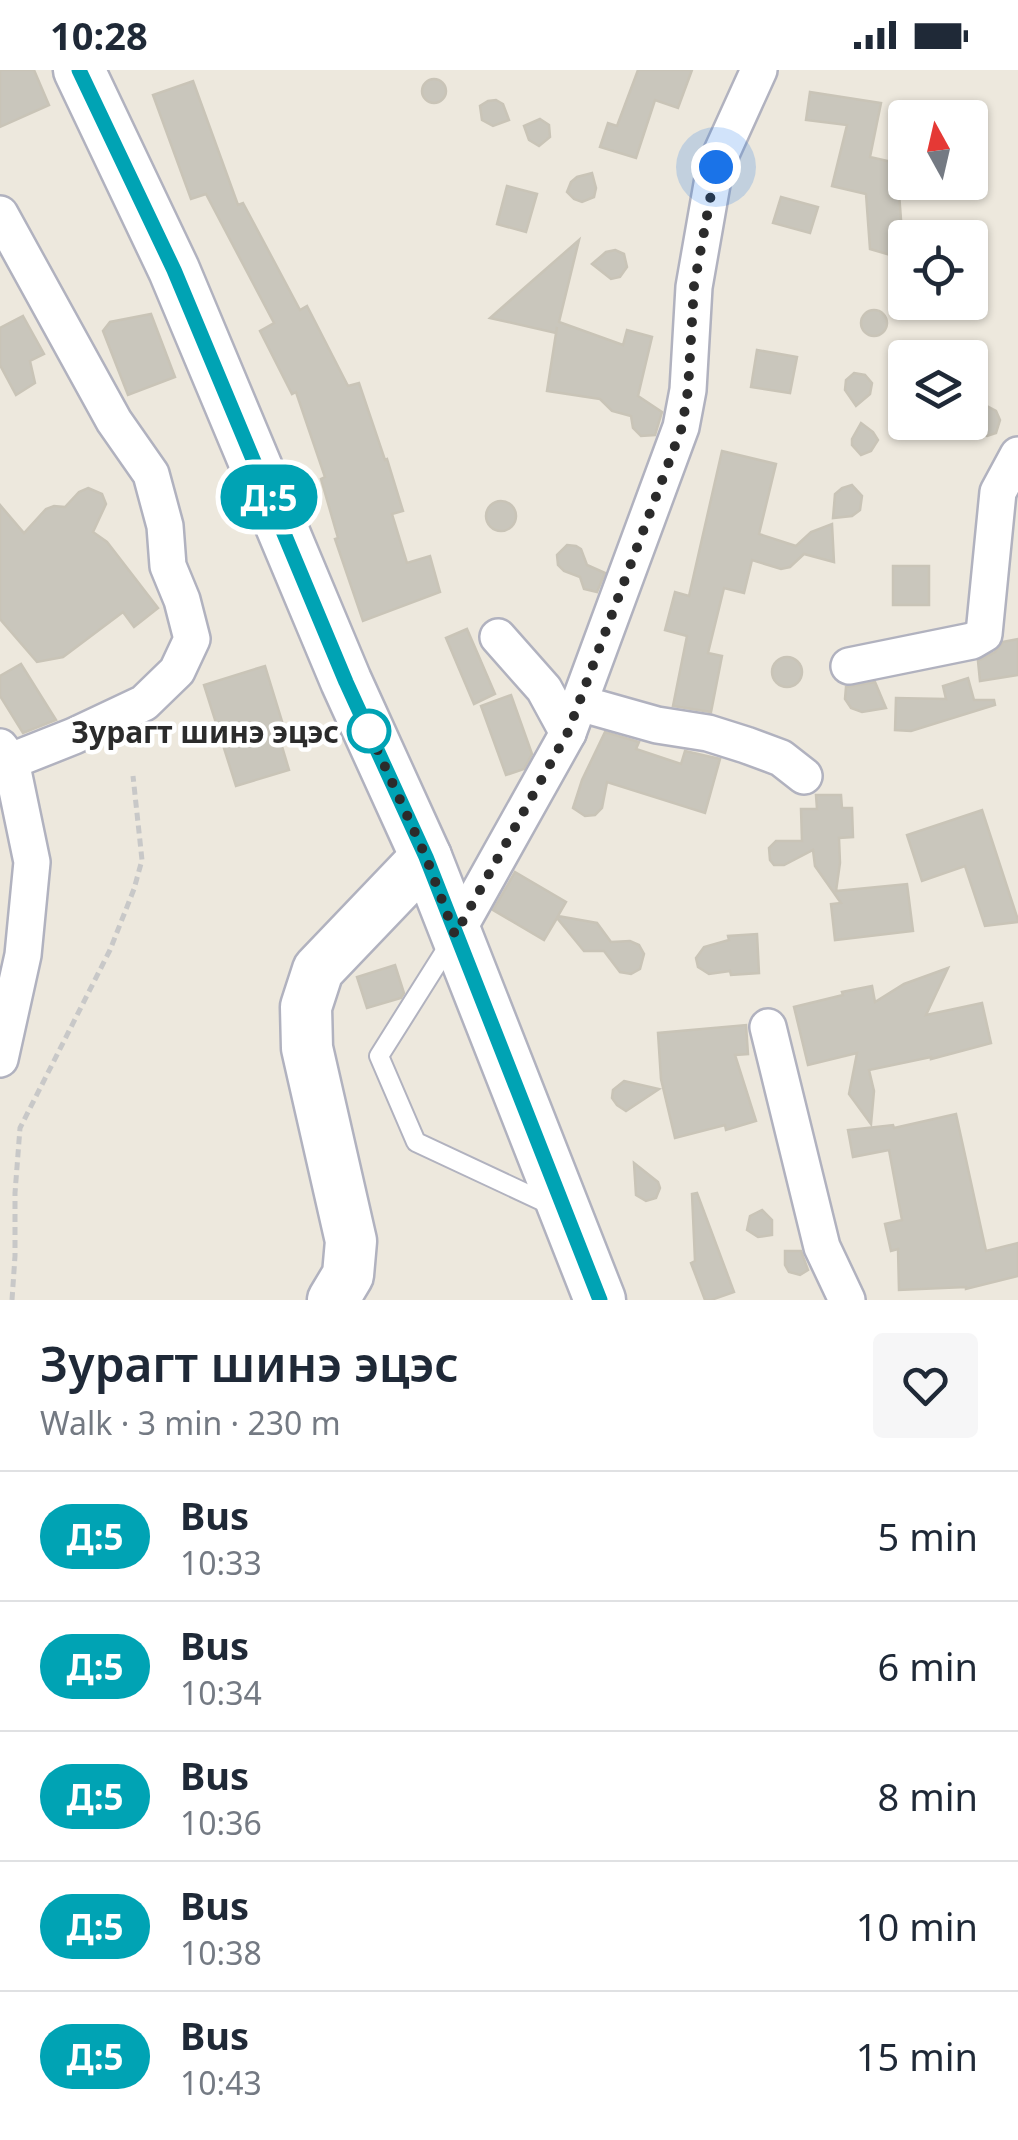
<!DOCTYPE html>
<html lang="en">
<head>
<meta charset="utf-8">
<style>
  body { margin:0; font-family:"Noto Sans",sans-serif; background:#f6f6f7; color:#1f2937; height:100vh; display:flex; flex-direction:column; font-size:38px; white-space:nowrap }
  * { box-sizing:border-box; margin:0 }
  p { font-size:32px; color:#747a83 }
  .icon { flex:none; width:55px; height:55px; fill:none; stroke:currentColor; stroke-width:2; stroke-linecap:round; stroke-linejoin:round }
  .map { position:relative; height:1230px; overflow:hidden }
  .side { display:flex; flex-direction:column; background:#fff; flex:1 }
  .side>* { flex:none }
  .badge { padding:0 20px; border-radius:32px; font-size:35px; line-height:65px }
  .needle { width:65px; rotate:352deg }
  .tools { position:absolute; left:888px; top:30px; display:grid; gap:20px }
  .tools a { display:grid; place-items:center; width:100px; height:100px; border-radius:10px; background:#fff; box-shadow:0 2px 8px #0004; font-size:50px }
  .you { position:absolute; width:50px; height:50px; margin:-25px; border:8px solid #fff; border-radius:50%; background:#1a73e8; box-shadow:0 0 0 15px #1a73e833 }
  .map>.badge { position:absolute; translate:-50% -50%; box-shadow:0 0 0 5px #fff }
  .round { display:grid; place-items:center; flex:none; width:105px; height:105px; border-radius:10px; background:#f6f6f7 }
  .overview { display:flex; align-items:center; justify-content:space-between; height:170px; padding:0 40px }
  h1 { font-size:48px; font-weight:600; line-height:75px }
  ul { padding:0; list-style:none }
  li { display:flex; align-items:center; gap:30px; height:130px; padding:0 40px; border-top:2px solid #e0e1e3 }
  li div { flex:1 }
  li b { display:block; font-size:38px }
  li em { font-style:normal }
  li .badge { min-width:110px; font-weight:700; text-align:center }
  .status { display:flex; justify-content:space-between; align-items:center; height:70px; padding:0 50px; background:#fff; direction:ltr }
  .status svg { height:28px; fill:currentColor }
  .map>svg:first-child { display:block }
  .building { fill:#c9c6bc; stroke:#c9c4b7; stroke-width:2.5 }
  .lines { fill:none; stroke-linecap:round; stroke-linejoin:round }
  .lane-casing { stroke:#b1b2bf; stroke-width:22 }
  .street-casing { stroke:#b1b2bf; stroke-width:40 }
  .secondary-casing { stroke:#b1b2bf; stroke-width:55 }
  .path { stroke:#c8c8c8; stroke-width:5; stroke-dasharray:8 5; stroke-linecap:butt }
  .lane { stroke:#fff; stroke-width:18 }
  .street { stroke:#fff; stroke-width:35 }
  .secondary { stroke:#fff; stroke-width:50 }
  .line-casing { stroke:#fff; stroke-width:22 }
  .line { stroke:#00a3b4; stroke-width:15 }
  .walk { stroke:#2b2b2b; stroke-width:10; stroke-dasharray:0 18 }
  .stop-dot { fill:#fff; stroke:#00a3b4; stroke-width:5 }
  .labels { text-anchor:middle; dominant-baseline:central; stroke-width:9; stroke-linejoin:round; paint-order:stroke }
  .stop-label { font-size:30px; font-weight:bold; fill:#2b2b2b; stroke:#fff; text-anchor:end }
</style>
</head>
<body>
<div class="status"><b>10:28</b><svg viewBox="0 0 49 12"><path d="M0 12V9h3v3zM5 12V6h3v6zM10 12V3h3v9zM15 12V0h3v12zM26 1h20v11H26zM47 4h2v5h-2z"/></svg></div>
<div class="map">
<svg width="1018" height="1230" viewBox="0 0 1018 1230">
  <rect width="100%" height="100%" fill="#ede8dd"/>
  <!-- building -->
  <g class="building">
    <path d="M0,0H34L49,35L0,57Z"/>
    <path d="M638,0H692L678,38L655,30L636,88L600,77L608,53L617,56Z"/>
    <circle cx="434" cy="21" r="12"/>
    <path d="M193,11L238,135L243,133L300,240L307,236L348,316L359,313L385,390L387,389L403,441L392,444L407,493L430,486L440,522L363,551L335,469L338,468L321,409L325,407L296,322L292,324L260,261L274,253L206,124L191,129L153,25Z"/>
    <path d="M810,22L881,33L870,87L905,95V122L899,123L904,189L870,179L866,124L832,116L847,55L806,50Z"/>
    <path d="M496,30L503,34L509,50L493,56L482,50L480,36L488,31Z"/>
    <path d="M540,49L549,55L550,67L539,76L529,70L524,56Z"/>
    <path d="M592,103L596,118L594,127L582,132L574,129L567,122L571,112L577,107Z"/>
    <path d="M507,116L537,124L526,162L497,154Z"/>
    <path d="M781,127L818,137L810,163L773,153Z"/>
    <path d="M579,170L559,252L623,275L627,260L652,267L638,326L662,342L655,365L641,366L633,358L631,346L612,341L600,329L547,321L557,257L556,263L490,248Z"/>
    <path d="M615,180L624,184L627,197L620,207L611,209L592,194L606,182Z"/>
    <circle cx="874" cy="253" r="13"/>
    <path d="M151,244L175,307L128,325L103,261L110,252Z"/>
    <path d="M23,246L44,284L30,291L35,313L16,325L0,295V258Z"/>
    <path d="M757,280L797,287L790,323L751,317Z"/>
    <path d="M854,303L865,305L872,313L870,324L856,336L845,320L846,310Z"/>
    <path d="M985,335L996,341L1000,350L996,363L987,366L979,364L973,352L975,344Z"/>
    <path d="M861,353L873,362L878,370L871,381L861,385L852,375V369Z"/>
    <path d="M722,381L776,394L759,464L796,476L811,462L832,454L834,492L804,484L790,497L781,499L752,490L744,523L724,518L708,583L722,586L711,642L673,636L687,566L665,560L675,522L689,526Z"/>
    <path d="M852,415L862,426L860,440L852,446L833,448L835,424L842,418Z"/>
    <path d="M88,418L102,424L106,434L93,462L107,472L158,538L134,557L123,542L63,587L37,592L0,549V435L24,463L46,439L54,436L65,437L79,422Z"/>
    <circle cx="501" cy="446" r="15"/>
    <path d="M567,475L576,476L581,479L587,495L605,503L597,522L584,519L580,507L564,501L558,495L557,485Z"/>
    <rect x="893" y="496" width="36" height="39"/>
    <path d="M467,559L495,624L474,634L446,568Z"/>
    <path d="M1018,569V605L980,611L978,591L995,582L1003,572Z"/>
    <circle cx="787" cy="602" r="15"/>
    <path d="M21,594L56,650L23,663L0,626V606Z"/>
    <path d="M265,596L288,671L281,673L289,700L236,716L204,615Z"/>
    <path d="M968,608L974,630H994L995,635L911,661L895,660L896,628L946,629L943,616Z"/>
    <path d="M875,612L886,638L862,642L851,638L845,629L846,617Z"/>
    <path d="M511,625L532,684L524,699L506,705L481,636Z"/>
    <path d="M605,662L639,672L636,679L681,694L685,681L720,689L705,743L607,712L602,738L595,745L585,746L573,738L582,710Z"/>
    <path d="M816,725H841L842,738H852L853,767L839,768L840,793L836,821L907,814L913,861L835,870L831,834L841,833L815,796L813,780L784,795H774L770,790L769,778L776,771H802L801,739H817Z"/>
    <path d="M982,740L1018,850V852L985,856L965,796L922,811L907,765Z"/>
    <path d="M515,802L566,832L558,846L597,853L611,872L630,871L639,875L644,884L640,899L631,904L620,902L604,881H584L557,848L544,870L493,840Z"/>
    <path d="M757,864L759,903L731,905L730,901L709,904L698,897L696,888L704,877L729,870L728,866Z"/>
    <path d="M395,895L404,923L401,928L367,938L357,907Z"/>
    <path d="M948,898L926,945L982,933L991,973L931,989V987L869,1000L874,1021L871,1054L849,1024L857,983L808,995L794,937L843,925L842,922L872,916L875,932L904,914Z"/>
    <path d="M746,955L748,984L735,985L756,1051L726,1060L725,1055L675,1068L661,1009L658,963Z"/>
    <path d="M624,1011L659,1019L626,1041L617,1035L612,1028L613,1020Z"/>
    <path d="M956,1044L986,1181L1018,1173V1206L966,1219V1217L899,1220L898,1179L891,1181L885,1154L902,1150L889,1080L853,1087L848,1060L893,1055L894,1058Z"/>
    <path d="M634,1093L658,1112L660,1118L656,1128L646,1131L636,1125Z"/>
    <path d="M697,1123L734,1222L711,1230H705L691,1193L695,1191L692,1124Z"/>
    <path d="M762,1140L772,1150V1165L758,1167L747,1160L750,1146Z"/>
    <path d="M785,1181H801L808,1200L800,1205L789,1202L785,1195Z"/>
  </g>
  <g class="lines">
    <!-- lane casing -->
    <g class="lane-casing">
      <path id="lane" d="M452,870L379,986L416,1072L555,1137"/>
    </g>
    <!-- street casing -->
    <g class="street-casing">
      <g id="street">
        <path d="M0,144L114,351L151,404L165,456L168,496L182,530L192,569L177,601L144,633L74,666L11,691"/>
        <path d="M498,567L544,619L568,663"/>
        <path d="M849,596L972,571L984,564L998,422L1018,385"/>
        <path d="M579,633L657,655L708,663L746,675L781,688L804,706"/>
        <path d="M0,677L11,691L32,792L23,885L0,989"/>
        <path d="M455,865L568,663L681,357L688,320L694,217L715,97L759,0"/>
        <path d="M768,957L822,1177L847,1230"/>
      </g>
    </g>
    <!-- secondary casing -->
    <g class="secondary-casing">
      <g id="secondary">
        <path d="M79,0L174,200L346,611L426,787L600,1230"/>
        <path d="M333,1230L348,1205L351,1171L307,978L306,937L318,900L426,787"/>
      </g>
    </g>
    <!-- path -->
    <path class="path" d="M12,1230L15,1186V1123L20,1058L110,880L134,819L142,790L133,706"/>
    <!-- lane -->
    <use href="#lane" class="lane"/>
    <!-- street -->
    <use href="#street" class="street"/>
    <!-- secondary -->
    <use href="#secondary" class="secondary"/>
  </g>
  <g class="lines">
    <!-- line casing -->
    <g class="line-casing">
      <path id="line" d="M79,0L174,200L346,612L426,787L600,1230"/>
    </g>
    <!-- line -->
    <use href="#line" class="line"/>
    <!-- walk -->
    <path class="walk" d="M369,661L362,646L426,787L455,865L568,662L682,357L688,320L694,216L716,97"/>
  </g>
  <!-- markers -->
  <circle class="stop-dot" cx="369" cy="661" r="20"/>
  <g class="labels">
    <!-- stop labels -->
    <g class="stop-label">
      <text x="339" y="661">Зурагт шинэ эцэс</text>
    </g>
  </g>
</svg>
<div class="tools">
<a><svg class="needle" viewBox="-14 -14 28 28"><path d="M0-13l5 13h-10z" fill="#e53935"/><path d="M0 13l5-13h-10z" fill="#747a83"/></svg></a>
<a><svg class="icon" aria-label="locate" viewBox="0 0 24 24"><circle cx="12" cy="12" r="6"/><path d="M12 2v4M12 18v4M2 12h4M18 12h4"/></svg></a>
<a><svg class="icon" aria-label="layers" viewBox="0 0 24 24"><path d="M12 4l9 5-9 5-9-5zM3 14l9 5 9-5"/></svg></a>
</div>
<div class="you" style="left:716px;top:97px"></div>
<b class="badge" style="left:269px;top:427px;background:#00a3b4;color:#fff">Д:5</b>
</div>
<section class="side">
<div class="overview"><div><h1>Зурагт шинэ эцэс</h1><p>Walk · 3 min · 230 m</p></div><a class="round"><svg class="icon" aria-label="heart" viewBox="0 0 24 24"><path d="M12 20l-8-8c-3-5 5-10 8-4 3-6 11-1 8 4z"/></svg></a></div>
<ul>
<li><span class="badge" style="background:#00a3b4;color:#fff">Д:5</span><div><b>Bus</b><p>10:33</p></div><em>5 min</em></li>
<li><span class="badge" style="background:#00a3b4;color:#fff">Д:5</span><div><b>Bus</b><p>10:34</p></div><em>6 min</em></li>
<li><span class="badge" style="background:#00a3b4;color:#fff">Д:5</span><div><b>Bus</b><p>10:36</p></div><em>8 min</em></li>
<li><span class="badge" style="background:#00a3b4;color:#fff">Д:5</span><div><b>Bus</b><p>10:38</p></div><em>10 min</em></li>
<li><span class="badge" style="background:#00a3b4;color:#fff">Д:5</span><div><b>Bus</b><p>10:43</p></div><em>15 min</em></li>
</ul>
</section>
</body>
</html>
